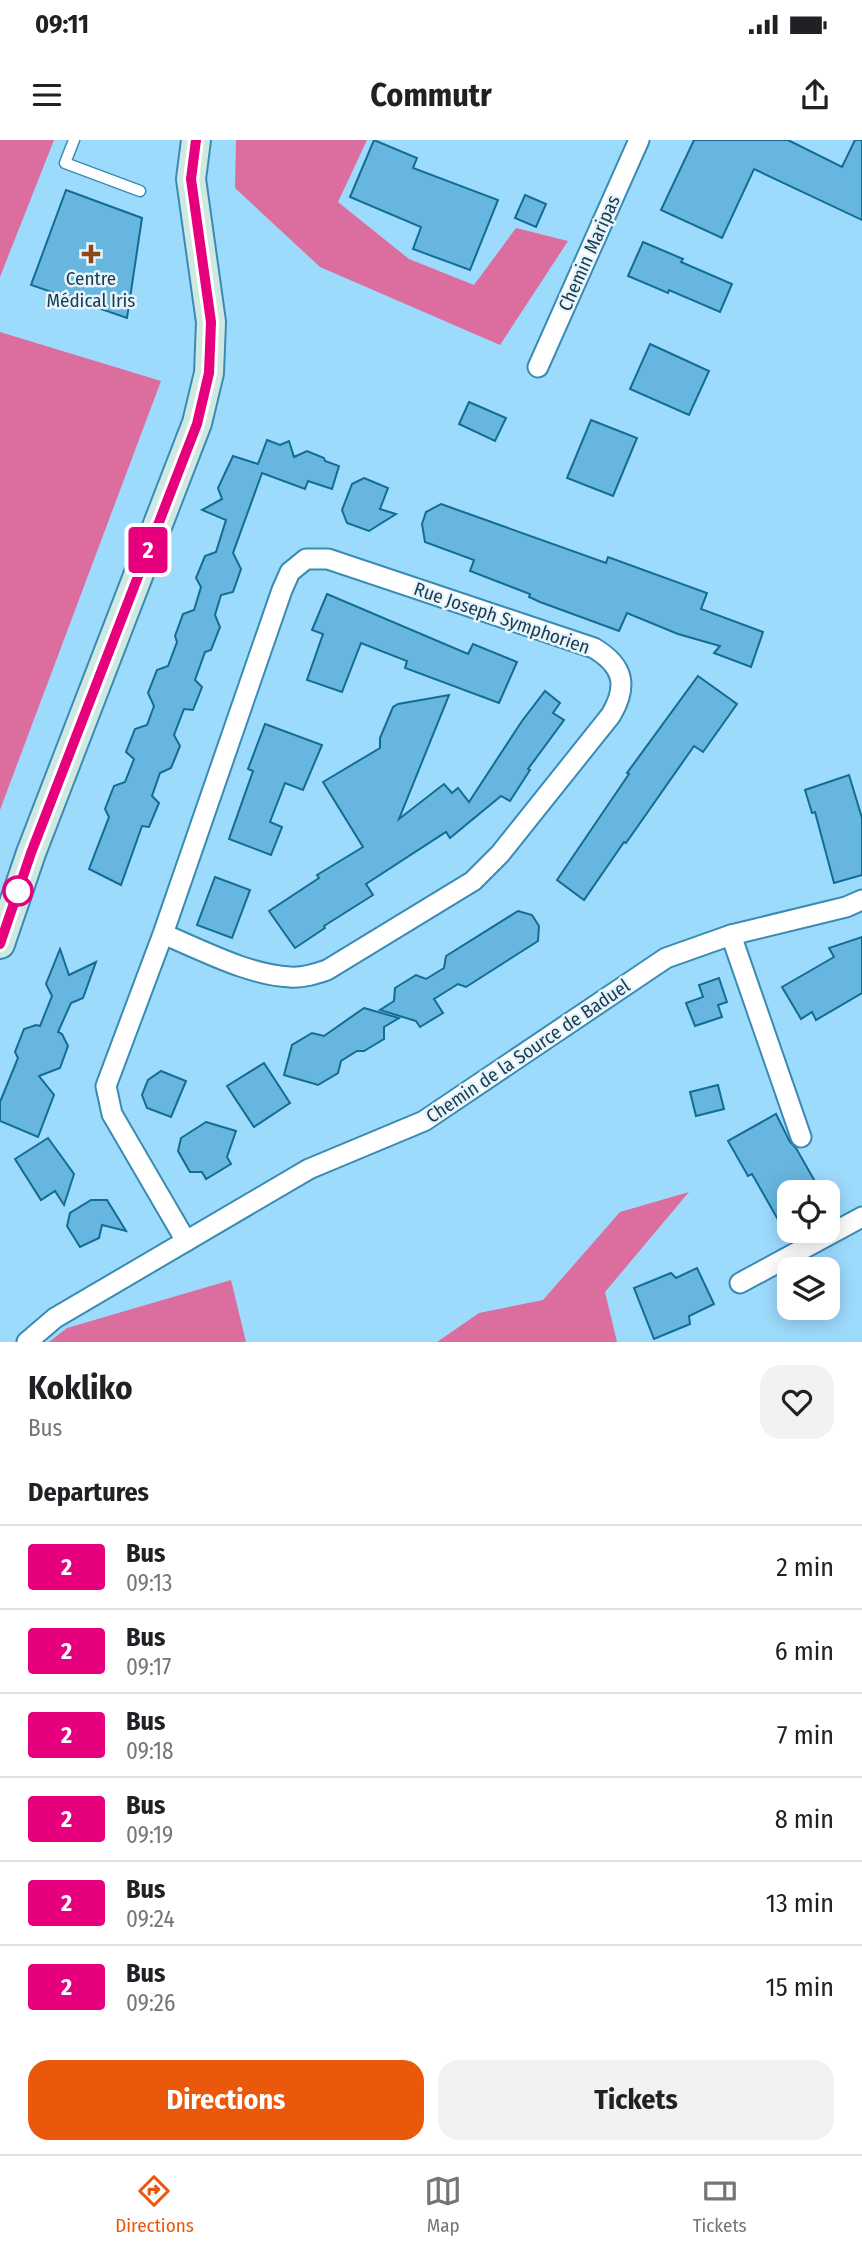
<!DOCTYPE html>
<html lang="en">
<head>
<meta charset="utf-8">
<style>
  body { margin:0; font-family:"Fira Sans Condensed",sans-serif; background:#f2f2f2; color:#202124; height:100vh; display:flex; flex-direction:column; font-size:26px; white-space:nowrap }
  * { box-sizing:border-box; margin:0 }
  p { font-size:23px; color:#757577 }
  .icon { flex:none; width:38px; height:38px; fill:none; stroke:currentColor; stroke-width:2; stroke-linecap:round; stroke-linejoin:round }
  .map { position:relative; height:1202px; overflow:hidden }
  .details { display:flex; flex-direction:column; background:#fff; flex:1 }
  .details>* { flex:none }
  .badge { padding:0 14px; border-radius:5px; font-size:24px; line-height:46px }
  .tools { position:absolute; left:777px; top:1040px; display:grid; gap:14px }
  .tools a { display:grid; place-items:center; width:63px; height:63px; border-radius:14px; background:#fff; box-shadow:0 4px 18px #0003; font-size:35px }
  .map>.badge { position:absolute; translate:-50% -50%; box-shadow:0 0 0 4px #fff }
  h2 { padding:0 28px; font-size:26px; line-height:63px }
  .round { display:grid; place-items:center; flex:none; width:74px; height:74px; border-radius:21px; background:#f2f2f2 }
  .headline { display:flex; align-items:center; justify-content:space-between; height:119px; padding:0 28px }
  h1 { font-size:33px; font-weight:700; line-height:52px }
  .primary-button { display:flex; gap:14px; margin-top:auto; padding:14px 28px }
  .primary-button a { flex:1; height:80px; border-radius:21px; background:#ea580c; color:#fff; font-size:28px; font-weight:700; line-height:80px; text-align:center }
  .primary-button a+a { background:#f2f2f2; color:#202124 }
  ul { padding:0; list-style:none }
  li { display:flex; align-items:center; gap:21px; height:84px; padding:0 28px; border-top:2px solid #e0e0e0 }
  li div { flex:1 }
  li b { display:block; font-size:26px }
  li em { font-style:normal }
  li .badge { min-width:77px; font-weight:700; text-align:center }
  .status { display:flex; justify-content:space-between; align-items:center; height:49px; padding:0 35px; background:#fff; direction:ltr }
  .status svg { height:19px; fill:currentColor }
  header { display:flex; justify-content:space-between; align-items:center; height:91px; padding:0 28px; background:#fff; font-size:32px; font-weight:700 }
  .dock { display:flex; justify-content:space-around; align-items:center; height:98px; border-top:2px solid #e0e0e0; background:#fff; font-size:19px; color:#757577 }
  .dock a { display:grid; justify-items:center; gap:4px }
  .dock .on { color:#ea580c }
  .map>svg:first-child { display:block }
  .forest { fill:#dc6e9f }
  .building { fill:#67b6e0; stroke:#126c94; stroke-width:2 }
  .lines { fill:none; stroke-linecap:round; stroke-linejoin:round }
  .lane-casing { stroke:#3a8bb3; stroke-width:13 }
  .street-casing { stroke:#3a8bb3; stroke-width:23 }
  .secondary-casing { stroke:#3a8bb3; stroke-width:32 }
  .lane { stroke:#fff; stroke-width:10 }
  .street { stroke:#fff; stroke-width:19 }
  .secondary { stroke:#cfe9e2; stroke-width:28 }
  .line-casing { stroke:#fff; stroke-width:16 }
  .line { stroke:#e6007e; stroke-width:10 }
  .poi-dot { fill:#894814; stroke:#e6f5fd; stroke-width:2.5 }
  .stop-dot { fill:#fff; stroke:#e6007e; stroke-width:3.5 }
  .labels { text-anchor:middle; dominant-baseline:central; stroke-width:5; stroke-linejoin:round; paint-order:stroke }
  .street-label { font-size:19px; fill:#1b3c4e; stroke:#e6f5fd }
  .poi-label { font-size:19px; fill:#1b3c4e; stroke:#e6f5fd }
</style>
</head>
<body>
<div class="status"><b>09:11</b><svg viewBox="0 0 49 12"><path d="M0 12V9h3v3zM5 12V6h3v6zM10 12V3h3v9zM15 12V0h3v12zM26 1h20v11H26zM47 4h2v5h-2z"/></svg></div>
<header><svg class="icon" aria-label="menu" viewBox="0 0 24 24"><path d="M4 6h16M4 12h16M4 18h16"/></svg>Commutr<svg class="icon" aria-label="share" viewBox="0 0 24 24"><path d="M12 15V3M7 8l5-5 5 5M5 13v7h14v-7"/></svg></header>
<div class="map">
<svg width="862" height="1202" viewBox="0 0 862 1202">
  <rect width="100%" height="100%" fill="#9ddbfd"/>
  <!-- forest -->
  <g class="forest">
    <path d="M0,0H54L0,137Z"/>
    <path d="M236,0H367L338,62L409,119L474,145L516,88L568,101L500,205L320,127L235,48Z"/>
    <path d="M0,192L161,241L0,670Z"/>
    <path d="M689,1052L605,1152L617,1202H437L479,1173L543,1160L620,1072Z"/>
    <path d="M231,1140L246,1202H49L67,1188Z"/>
  </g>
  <!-- building -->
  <g class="building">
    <path d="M374,0L417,18L413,28L498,60L470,130L413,109L421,87L350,57Z"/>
    <path d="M694,0H788L842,27L855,0H862V80L754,29L722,98L661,70Z"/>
    <path d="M66,50L142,78L127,178L31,145Z"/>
    <path d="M525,55L546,64L536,87L515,78Z"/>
    <path d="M643,102L683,119L681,122L732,144L720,172L669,150L668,153L628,136Z"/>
    <path d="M650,204L709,231L689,275L630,249Z"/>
    <path d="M469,262L506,278L495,301L459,284Z"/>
    <path d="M591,280L637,298L613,356L567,338Z"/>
    <path d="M267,300L280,305L289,301L294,317L307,311L324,318L325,321L339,326L332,349L308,341L305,349L262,333L233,413L241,429L233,452L221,455L215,475L220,487L211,510L205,512L195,540L202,547L193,570L184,569L174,595L180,606L171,628L160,633L152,656L159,663L149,687L142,686L121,745L89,729L109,677L105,669L114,646L125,642L134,619L126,612L135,589L147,585L154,566L148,553L157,530L168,526L177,502L175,496L183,474L194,470L201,447L196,438L205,416L216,412L226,380L202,370L222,359L218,348L233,316L258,324Z"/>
    <path d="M364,338L388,348L380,369L396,374L369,391L347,383L342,370L352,344Z"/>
    <path d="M441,364L606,423L608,417L707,453L701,469L763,492L751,527L714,513L720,506L678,494L627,473L619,491L540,462L529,457L530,454L470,431L474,420L425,402L422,384L426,372Z"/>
    <path d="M327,454L468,514L473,504L517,522L499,563L405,528L407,521L361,503L342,552L307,540L323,494L312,490Z"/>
    <path d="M698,536L737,564L703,612L694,606L626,703L624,702L584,760L557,740L629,634L627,633Z"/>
    <path d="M545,551L560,563L553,573L564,580L528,629L530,630L510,661L501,656L450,698L446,692L366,744L373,755L324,786L325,788L295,808L269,771L319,738L317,735L363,707L323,642L380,608V598L393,567L398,564L449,555L399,679L444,644L452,653L458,648L469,662L522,581Z"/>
    <path d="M265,584L322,605L303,650L285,643L270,682L282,687L271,715L229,699L253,631L248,629Z"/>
    <path d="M849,635L862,678V735L834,743L815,672L812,673L805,650Z"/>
    <path d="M215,737L250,750L232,798L197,785Z"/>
    <path d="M518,771L532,775L539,786L538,801L466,847L458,844L434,859L443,873L420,887L416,881L380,870L394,861L395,848L416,835L426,839L444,828L446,816Z"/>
    <path d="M862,797V853L816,880L812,872L801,879L782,847L834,817L829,808Z"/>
    <path d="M60,809L69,835L96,822L83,858L71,863L58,892L62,894L68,906L60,928L39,936L54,955L38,997L0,981V962L18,918L15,912L24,889L36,885L40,886L52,856L46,844Z"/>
    <path d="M719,838L727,862L718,865L722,877L695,886L686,863L703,857L699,845Z"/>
    <path d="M364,868L399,878L384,887V899L364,911H357L341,921L338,933L318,945L284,935L292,905L312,893L324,896Z"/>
    <path d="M264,923L290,963L254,987L227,946Z"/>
    <path d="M161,931L186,941L171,977L147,968L142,955L148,940Z"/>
    <path d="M718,945L724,969L696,976L690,952Z"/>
    <path d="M776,974L790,1002L796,1008L821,1052H789V1099L752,1034L748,1036L728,1001Z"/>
    <path d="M206,982L236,991L227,1017L231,1024L206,1039L202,1032H190L178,1011L181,998Z"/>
    <path d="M48,998L74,1034L64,1065L55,1051L41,1060L15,1019Z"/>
    <path d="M91,1060H107L126,1091L102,1085L99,1098L80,1107L67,1086L70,1073Z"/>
    <path d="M697,1128L714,1164L689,1176L690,1184L654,1199L634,1148L671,1133L676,1138Z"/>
  </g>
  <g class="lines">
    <!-- lane casing -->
    <g class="lane-casing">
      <path id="lane" d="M74,0L65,23L140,51"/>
    </g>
    <!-- street casing -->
    <g class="street-casing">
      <g id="street">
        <path d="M538,227L639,0"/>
        <path d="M163,794C202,810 248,835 290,837C303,838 315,834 327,830L473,741L500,714L611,575C628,546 624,526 594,508L328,419H306L290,432L282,450L163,794L106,946L112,974L186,1101"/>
        <path d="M731,795L801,997"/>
        <path d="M740,1143L862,1077"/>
        <path d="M27,1202L55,1178L309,1029L424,981L666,818L731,795L846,767L862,760"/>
      </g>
    </g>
    <!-- secondary casing -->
    <g class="secondary-casing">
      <path id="secondary" d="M0,804L31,713L197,283L209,233L211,182L191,39L196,0"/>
    </g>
    <!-- lane -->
    <use href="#lane" class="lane"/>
    <!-- street -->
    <use href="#street" class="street"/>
    <!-- secondary -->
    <use href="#secondary" class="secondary"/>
  </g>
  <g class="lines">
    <!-- line casing -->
    <g class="line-casing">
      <path id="line" d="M0,804L31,713L197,284L209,233L211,182L191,39L196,0"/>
    </g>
    <!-- line -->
    <use href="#line" class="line"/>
  </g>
  <!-- markers -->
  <path class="poi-dot" d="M87.5 103.5h7v7h7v7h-7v7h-7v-7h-7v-7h7z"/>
  <circle class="stop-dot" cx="18" cy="751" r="14"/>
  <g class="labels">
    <!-- street labels -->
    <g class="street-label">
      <text transform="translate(589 113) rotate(-66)">Chemin Maripas</text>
      <text transform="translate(502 478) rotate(19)">Rue Joseph Symphorien</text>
      <text transform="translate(528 911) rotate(-34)">Chemin de la Source de Baduel</text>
    </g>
    <!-- poi labels -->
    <g class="poi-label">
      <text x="91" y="138">Centre<tspan x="91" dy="22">Médical Iris</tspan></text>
    </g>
  </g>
</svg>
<div class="tools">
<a><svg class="icon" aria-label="locate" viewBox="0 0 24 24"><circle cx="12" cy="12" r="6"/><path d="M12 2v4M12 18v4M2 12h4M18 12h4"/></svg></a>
<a><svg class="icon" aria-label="layers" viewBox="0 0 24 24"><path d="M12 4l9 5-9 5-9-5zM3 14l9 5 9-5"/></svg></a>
</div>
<b class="badge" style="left:148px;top:410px;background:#e6007e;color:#fff">2</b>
</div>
<section class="details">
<div class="headline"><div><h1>Kokliko</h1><p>Bus</p></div><a class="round"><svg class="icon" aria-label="heart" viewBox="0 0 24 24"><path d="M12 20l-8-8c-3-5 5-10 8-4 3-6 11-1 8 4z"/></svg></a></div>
<h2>Departures</h2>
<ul>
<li><span class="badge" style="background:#e6007e;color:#fff">2</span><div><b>Bus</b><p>09:13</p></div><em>2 min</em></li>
<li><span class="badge" style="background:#e6007e;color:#fff">2</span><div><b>Bus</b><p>09:17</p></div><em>6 min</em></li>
<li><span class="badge" style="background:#e6007e;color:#fff">2</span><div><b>Bus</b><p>09:18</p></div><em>7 min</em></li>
<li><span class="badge" style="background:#e6007e;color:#fff">2</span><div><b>Bus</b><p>09:19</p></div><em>8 min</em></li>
<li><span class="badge" style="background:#e6007e;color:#fff">2</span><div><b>Bus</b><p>09:24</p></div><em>13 min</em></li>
<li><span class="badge" style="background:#e6007e;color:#fff">2</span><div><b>Bus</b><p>09:26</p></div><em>15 min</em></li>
</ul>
<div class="primary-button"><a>Directions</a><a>Tickets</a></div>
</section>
<nav class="dock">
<a class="on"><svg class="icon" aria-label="directions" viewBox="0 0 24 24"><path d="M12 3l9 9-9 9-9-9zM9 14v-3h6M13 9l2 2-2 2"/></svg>Directions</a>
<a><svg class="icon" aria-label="map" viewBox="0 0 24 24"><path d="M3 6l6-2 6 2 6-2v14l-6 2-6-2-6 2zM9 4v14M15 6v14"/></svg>Map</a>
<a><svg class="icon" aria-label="tickets" viewBox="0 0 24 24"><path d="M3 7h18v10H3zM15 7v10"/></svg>Tickets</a>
</nav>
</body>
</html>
